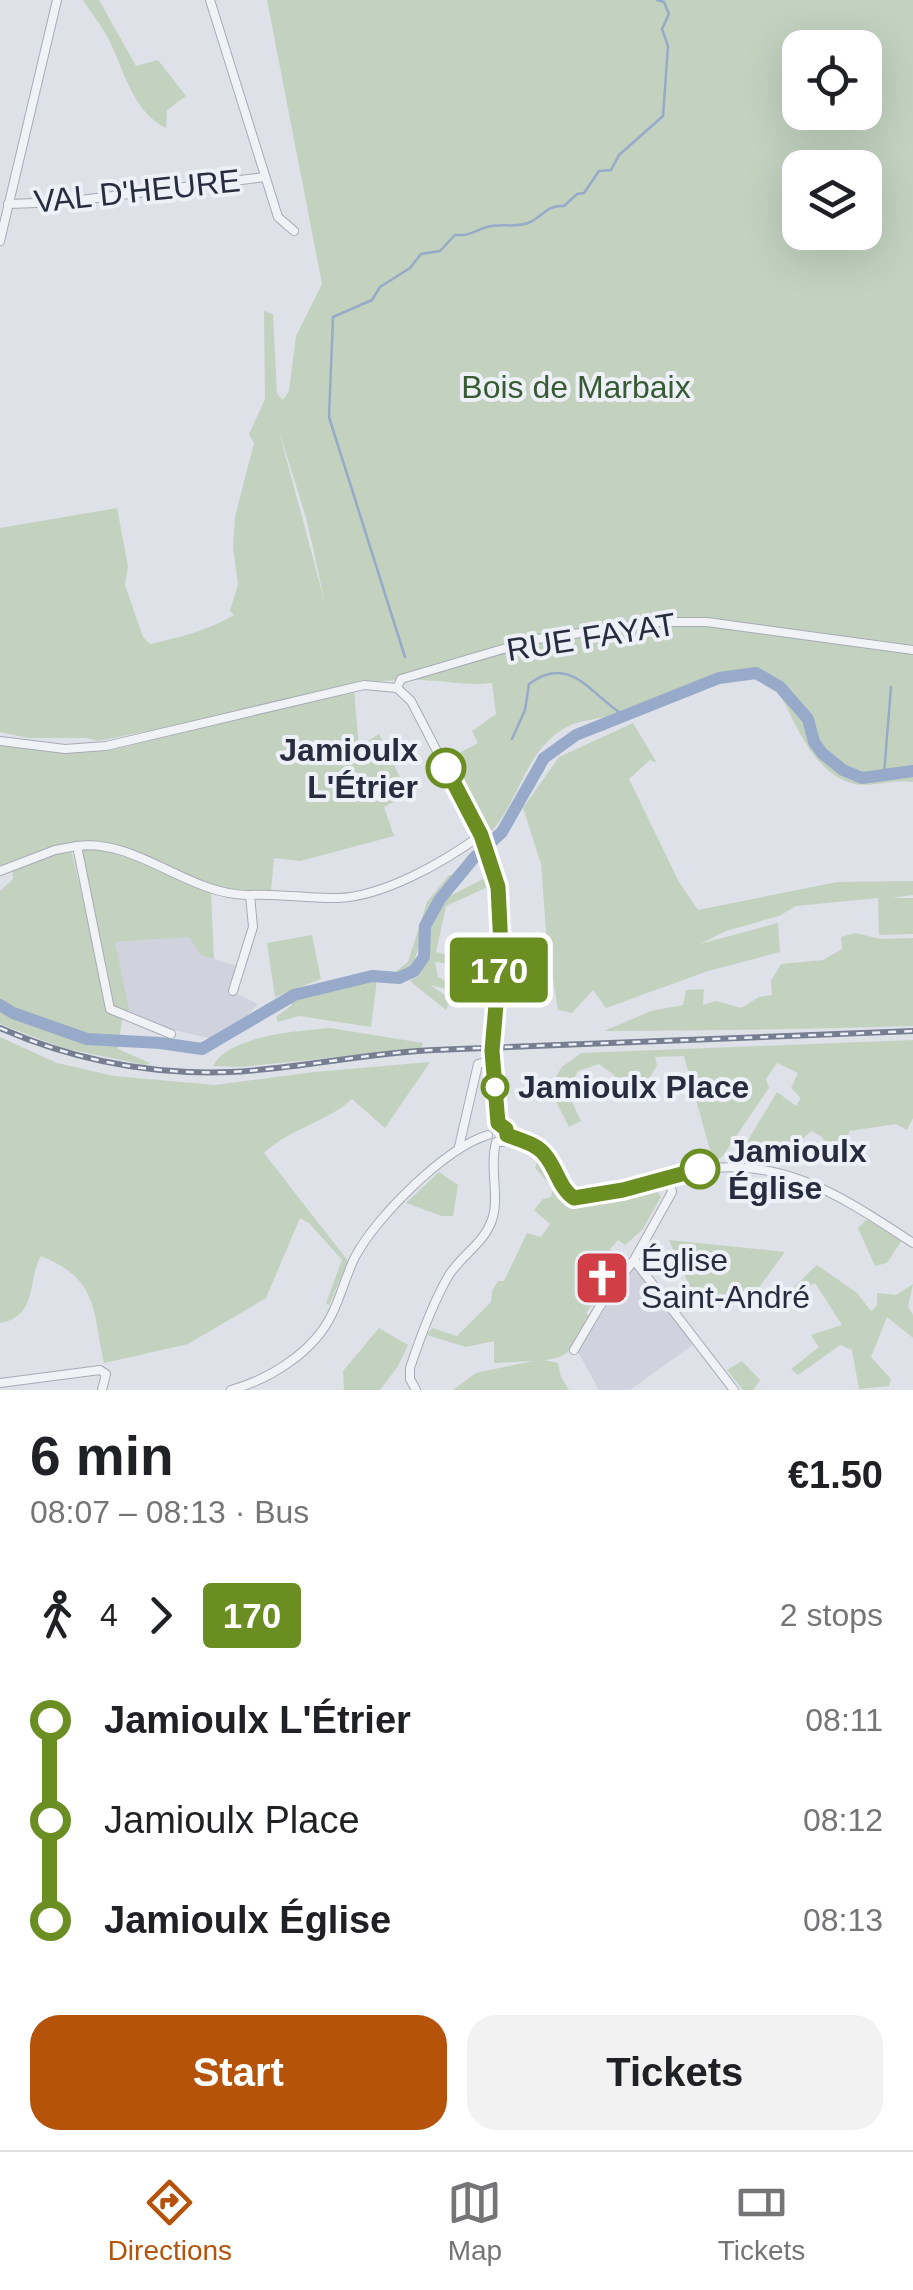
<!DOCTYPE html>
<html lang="en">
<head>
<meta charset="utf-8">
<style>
  body { margin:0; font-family:Helvetica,sans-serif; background:#f2f2f2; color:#202124; height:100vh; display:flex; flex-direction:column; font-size:38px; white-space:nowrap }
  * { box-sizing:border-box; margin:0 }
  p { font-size:32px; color:#757577 }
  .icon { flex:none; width:55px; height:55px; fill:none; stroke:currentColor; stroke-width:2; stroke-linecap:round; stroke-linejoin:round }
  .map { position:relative; height:1390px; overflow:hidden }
  .details { display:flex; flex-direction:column; background:#fff; flex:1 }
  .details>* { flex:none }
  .badge { padding:0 20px; border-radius:8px; font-size:35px; line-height:65px }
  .controls { position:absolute; left:782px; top:30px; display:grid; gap:20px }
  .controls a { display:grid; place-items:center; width:100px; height:100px; border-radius:20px; background:#fff; box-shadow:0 10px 40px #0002; font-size:50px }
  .map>.badge { position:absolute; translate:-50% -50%; box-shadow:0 0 0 5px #fff }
  .legs { display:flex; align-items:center; gap:15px; height:110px; padding:0 30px; font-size:32px }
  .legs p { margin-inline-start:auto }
  .summary { display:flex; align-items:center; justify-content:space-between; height:170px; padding:0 30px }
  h1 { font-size:55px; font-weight:700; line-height:75px }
  .action { display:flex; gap:20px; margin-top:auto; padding:20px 30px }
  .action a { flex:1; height:115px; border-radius:30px; background:#b45309; color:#fff; font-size:40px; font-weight:700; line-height:115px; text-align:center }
  .action a+a { background:#f2f2f2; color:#202124 }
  ul { padding:0 30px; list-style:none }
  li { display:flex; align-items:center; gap:35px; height:100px; font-size:38px }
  li i { display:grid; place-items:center; width:15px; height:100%; margin:0 12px; background:currentColor }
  li i::after { content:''; width:25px; height:25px; margin:-12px; border:8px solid; border-radius:50%; background:#fff }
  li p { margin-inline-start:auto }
  li:first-child i { background:linear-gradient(#0000 50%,currentColor 0) }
  li:last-child i { background:linear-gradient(currentColor 50%,#0000 0) }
  .tabs { display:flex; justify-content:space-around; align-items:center; height:140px; border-top:2px solid #e0e0e0; background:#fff; font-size:28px; color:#757577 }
  .tabs a { display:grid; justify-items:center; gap:5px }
  .tabs .active { color:#b45309 }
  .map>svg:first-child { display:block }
  .built { fill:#d0d3dd }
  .green { fill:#c2d2bf; fill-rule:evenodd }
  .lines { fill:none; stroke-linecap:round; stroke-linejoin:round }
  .stream { stroke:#97aac9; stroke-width:2.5 }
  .river { stroke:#97aac9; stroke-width:12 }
  .minor-casing { stroke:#a7abb5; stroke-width:10 }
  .minor { stroke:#f1f2f6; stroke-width:8 }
  .rail-casing { stroke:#777e92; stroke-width:6 }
  .rail { stroke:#edf0f6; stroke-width:2.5; stroke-dasharray:8; stroke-linecap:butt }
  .line-1-casing { stroke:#fff; stroke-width:22 }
  .line-1 { stroke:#6b8e23; stroke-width:15 }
  .stop-1-dot { fill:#fff; stroke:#6b8e23; stroke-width:5 }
  .labels { text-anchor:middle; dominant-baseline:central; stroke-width:8; stroke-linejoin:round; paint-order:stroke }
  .street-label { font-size:32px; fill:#272d3f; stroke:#edf0f6 }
  .park-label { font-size:32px; fill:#375b34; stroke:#edf0f6 }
  .stop-label { font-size:32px; font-weight:bold; fill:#272d3f; stroke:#edf0f6; text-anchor:start }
  .poi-label { font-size:32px; fill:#272d3f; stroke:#edf0f6; text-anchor:start }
</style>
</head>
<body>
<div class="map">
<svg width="913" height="1390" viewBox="0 0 913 1390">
  <rect width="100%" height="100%" fill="#dee1e8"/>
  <!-- built -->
  <g class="built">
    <path d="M189,937L200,955L238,966L231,991L258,1004L241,1022L212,1039L174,1030L125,1010L112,942Z"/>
    <path d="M635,1265L695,1343L630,1390H599L577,1350Z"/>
  </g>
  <!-- green -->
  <g class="green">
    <path d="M83,0H99L136,66L158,60L186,96L167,110L166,128C131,111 123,65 106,34C99,22 90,11 83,0Z"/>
    <path d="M267,0H913V782C890,778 867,791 845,781C814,767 799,732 785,704C750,634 644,706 602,732L610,716C598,719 583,720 571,725C523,747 521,804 486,837L446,760L478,743L472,731L496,714L492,683C468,686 446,681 422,680C376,678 334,688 290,700L354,690L359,747L379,734L408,794L384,807L394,836L300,861L274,858L271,891L236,894L85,842L65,844L0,867V743C42,750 87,757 129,746C144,742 159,733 173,726L98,741L87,738H28L0,732V528L117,508L128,566L125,585L143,637L150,644C180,637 207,631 234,615L230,611L238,584L233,547L235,517L254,443L249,434L265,399L264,311L273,314L277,394L283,400L289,391L296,336L322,284ZM800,48H865V112H800ZM800,168H865V232H800ZM280,434L307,521L325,603L280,435Z"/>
    <path d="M633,723L657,763L650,760L629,779L679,882L698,910L837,882L913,881V895L891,898H913V934L879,935L878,898L796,906L779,916L726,931L700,944L778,923L780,952L708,971L606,1008L593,990L572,1013L558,1010L547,943L541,864L523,808L559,757Z"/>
    <path d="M92,848L155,865L211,893L214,959L200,955L189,937L115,942L129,1010L122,1013L111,1004L81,849Z"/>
    <path d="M71,849L109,1010L122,1019L118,1049L150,1063L145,1065L63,1048L0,1024V891L13,879L12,869Z"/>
    <path d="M449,875H453L430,909L413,965L397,976L394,973L408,962L427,902Z"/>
    <path d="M483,879L490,886L446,906L436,952L478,962L482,968L435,962L438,977L462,989V993L430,985L451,999L446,1010L410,981L420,974L412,970L426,946L429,925L442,900Z"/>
    <path d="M855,933L881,939L913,938V1026C810,1029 707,1031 604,1031L651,1011L683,1005L686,990L704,989L703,1005L716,1001L741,1008L759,997L772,995L771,981L781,964L823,960L842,949L841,937Z"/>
    <path d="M312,935L321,979L275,997L267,943Z"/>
    <path d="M377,980L371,1027L299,1016L278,1022L276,1017L292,1005L290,1001L350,983Z"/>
    <path d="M330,1028L423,1043L421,1049L240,1067L213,1066C229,1035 299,1031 330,1028Z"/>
    <path d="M0,1037L57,1063L114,1076L215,1085L314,1072L430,1062L385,1128L352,1099C326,1123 290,1128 264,1153L348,1261L329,1305L326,1303L342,1260L309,1223L300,1218L266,1298L188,1344L104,1363C92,1308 99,1280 41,1256C27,1280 38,1317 0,1323Z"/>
    <path d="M913,1040V1118L907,1130L896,1124L849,1131L844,1165L821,1136L811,1131L789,1152L791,1141L772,1163L736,1160L777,1092L796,1106L801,1098L791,1088L798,1073L777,1063L766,1079L769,1088L722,1157L713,1161L684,1056L655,1057L657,1065L648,1081L626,1093L614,1075L599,1064L578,1071L567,1091L581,1121L569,1127L549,1088L562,1067L581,1053Z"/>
    <path d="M538,1159L567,1201L579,1206L633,1191L655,1188L661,1197L642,1230L625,1245L618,1240L610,1249L629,1263L597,1304L591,1306L586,1313L591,1317C577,1340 574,1358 544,1360L558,1363L561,1377L569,1390H453L476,1373L533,1361L494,1363V1341L466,1347L427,1335L432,1328L457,1336L491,1302L492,1291L498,1281H504L527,1233L541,1237L550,1224L534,1210L543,1199L551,1197L553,1188L535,1168Z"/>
    <path d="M439,1172L458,1185L453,1216H442L406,1203Z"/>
    <path d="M867,1219L902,1240L887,1263L875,1266L858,1228Z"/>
    <path d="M669,1240L785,1252L757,1290L741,1291L725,1309L710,1294L696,1301Z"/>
    <path d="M817,1265L857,1293L871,1311L877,1305V1293L896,1295L913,1284L908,1307L913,1315V1338L887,1317L871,1357L891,1379L889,1386L859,1389L852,1350L840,1345L798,1375L791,1369L819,1347L811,1335L842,1325L815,1283L778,1302Z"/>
    <path d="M379,1328L408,1345L398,1366L380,1390H344L343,1371Z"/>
    <path d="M742,1361L760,1380L753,1390H743L727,1370Z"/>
  </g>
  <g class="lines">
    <!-- stream -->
    <g class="stream">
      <path d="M405,657L329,417L333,317L372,300L380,287L410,268L421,254L440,251L455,235C470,236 474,231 487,227C499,223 515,228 528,223C543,217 546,205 564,206L577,194L584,193L599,171L611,170L619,155L663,116L668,46L662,29L669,14L664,2L657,0"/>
      <path d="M512,739L525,710L529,684C571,652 592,697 625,716"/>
      <path d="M884,774L891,687"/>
    </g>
    <!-- river -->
    <path class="river" d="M0,1005L13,1013L87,1039L160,1043L202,1049L294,995L372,976L399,978L414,971L424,957L425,926L440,899L473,859L502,832L544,758L576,735L719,678L756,673L780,687L808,719L814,742L822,753L843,770L862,778L913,771"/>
    <!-- minor casing -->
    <g class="minor-casing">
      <g id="minor">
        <path d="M210,0L278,217L294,231"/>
        <path d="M8,204L65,202L265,177"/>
        <path d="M0,241L57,0"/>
        <path d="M397,688L401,679L537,639L660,622H707L913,650"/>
        <path d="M0,741L65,749L106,746L364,685L397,688L411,701L482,838L498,887L501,947L493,1051L498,1123L506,1129L507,1135C520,1140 537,1144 545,1155C557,1169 559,1187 574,1198C605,1203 642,1183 671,1175C772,1150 831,1189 913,1243"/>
        <path d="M0,871L55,850L77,846"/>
        <path d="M233,991L253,927L250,895C279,893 308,899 337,898C383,897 444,862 481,835"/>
        <path d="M171,1034L110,1009L77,846C137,838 189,896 250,895"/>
        <path d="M459,1147L478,1064L493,1060"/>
        <path d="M669,1176L672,1192L634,1260L734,1390"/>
        <path d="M574,1350L600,1306L634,1260"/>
        <path d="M0,1383L100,1370L106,1374L102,1390"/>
        <path d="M231,1390C270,1379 314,1352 332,1314C341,1296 346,1275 355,1257C376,1217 445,1148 488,1135"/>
        <path d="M416,1390L410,1379V1368C420,1338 433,1302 449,1275C462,1255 484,1243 492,1220C500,1196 489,1168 496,1142H502L507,1135"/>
      </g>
    </g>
    <!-- minor -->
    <use href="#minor" class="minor"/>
    <!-- rail casing -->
    <g class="rail-casing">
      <path id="rail" d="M0,1028C73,1060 150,1075 230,1072C298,1069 365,1053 434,1050C594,1043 753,1038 913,1031"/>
    </g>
    <!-- rail -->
    <use href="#rail" class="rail"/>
  </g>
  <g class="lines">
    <!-- line-1 casing -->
    <g class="line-1-casing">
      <path id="line-1" d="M446,768L481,835L498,887L501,947L492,1051L498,1123L506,1129L507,1135C520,1140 537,1144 545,1155C557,1169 559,1188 574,1198L623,1190L700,1169"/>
    </g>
    <!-- line-1 -->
    <use href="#line-1" class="line-1"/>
  </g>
  <!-- icons -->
  <defs>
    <g id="church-square" transform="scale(2.875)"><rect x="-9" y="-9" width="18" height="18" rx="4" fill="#d13e45" stroke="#edf0f6"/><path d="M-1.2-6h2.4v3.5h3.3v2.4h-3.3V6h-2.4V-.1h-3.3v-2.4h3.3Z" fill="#fff"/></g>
  </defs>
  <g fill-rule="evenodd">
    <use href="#church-square" x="602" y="1278"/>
  </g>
  <!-- markers -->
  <g class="stop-1-dot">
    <circle cx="446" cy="768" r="18"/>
    <circle cx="495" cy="1087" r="12"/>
    <circle cx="700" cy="1169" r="18"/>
  </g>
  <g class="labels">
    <!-- street labels -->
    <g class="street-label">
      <text transform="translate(137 191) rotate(-6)">VAL D'HEURE</text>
      <text transform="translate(591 637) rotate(-9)">RUE FAYAT</text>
    </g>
    <!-- park labels -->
    <g class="park-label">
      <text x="576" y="387">Bois de Marbaix</text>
    </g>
    <!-- stop labels -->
    <g class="stop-label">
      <text x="418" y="750" text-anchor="end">Jamioulx<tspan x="418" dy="37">L'Étrier</tspan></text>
      <text x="518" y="1087">Jamioulx Place</text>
      <text x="728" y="1151">Jamioulx<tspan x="728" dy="37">Église</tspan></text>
    </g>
    <!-- poi labels -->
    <g class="poi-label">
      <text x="641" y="1260">Église<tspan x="641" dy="37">Saint-André</tspan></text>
    </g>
  </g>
</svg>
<div class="controls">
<a><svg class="icon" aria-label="locate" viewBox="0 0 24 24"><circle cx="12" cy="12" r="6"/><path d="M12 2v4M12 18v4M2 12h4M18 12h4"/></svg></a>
<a><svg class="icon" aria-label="layers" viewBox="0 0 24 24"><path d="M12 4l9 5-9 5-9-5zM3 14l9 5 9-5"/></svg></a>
</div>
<b class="badge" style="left:499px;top:970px;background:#6b8e23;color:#fff">170</b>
</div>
<section class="details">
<div class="summary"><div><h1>6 min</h1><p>08:07 – 08:13 · Bus</p></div><b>€1.50</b></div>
<div class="legs"><svg class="icon" aria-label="walk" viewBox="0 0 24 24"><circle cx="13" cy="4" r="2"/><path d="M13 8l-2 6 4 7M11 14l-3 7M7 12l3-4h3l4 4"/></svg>4<svg class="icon" aria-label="forward" viewBox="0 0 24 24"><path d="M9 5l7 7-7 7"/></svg><b class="badge" style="background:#6b8e23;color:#fff">170</b><p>2 stops</p></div>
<ul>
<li><i style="color:#6b8e23"></i><b>Jamioulx L'Étrier</b><p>08:11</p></li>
<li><i style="color:#6b8e23"></i><span>Jamioulx Place</span><p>08:12</p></li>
<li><i style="color:#6b8e23"></i><b>Jamioulx Église</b><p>08:13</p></li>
</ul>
<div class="action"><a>Start</a><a>Tickets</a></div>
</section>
<nav class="tabs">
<a class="active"><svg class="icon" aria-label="directions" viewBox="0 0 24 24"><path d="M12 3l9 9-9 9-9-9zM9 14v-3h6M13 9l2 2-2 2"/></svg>Directions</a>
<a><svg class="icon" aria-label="map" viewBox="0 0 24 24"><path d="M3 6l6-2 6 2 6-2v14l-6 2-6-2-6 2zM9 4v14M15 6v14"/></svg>Map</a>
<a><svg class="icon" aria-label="tickets" viewBox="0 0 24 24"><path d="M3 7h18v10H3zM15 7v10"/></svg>Tickets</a>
</nav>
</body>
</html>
